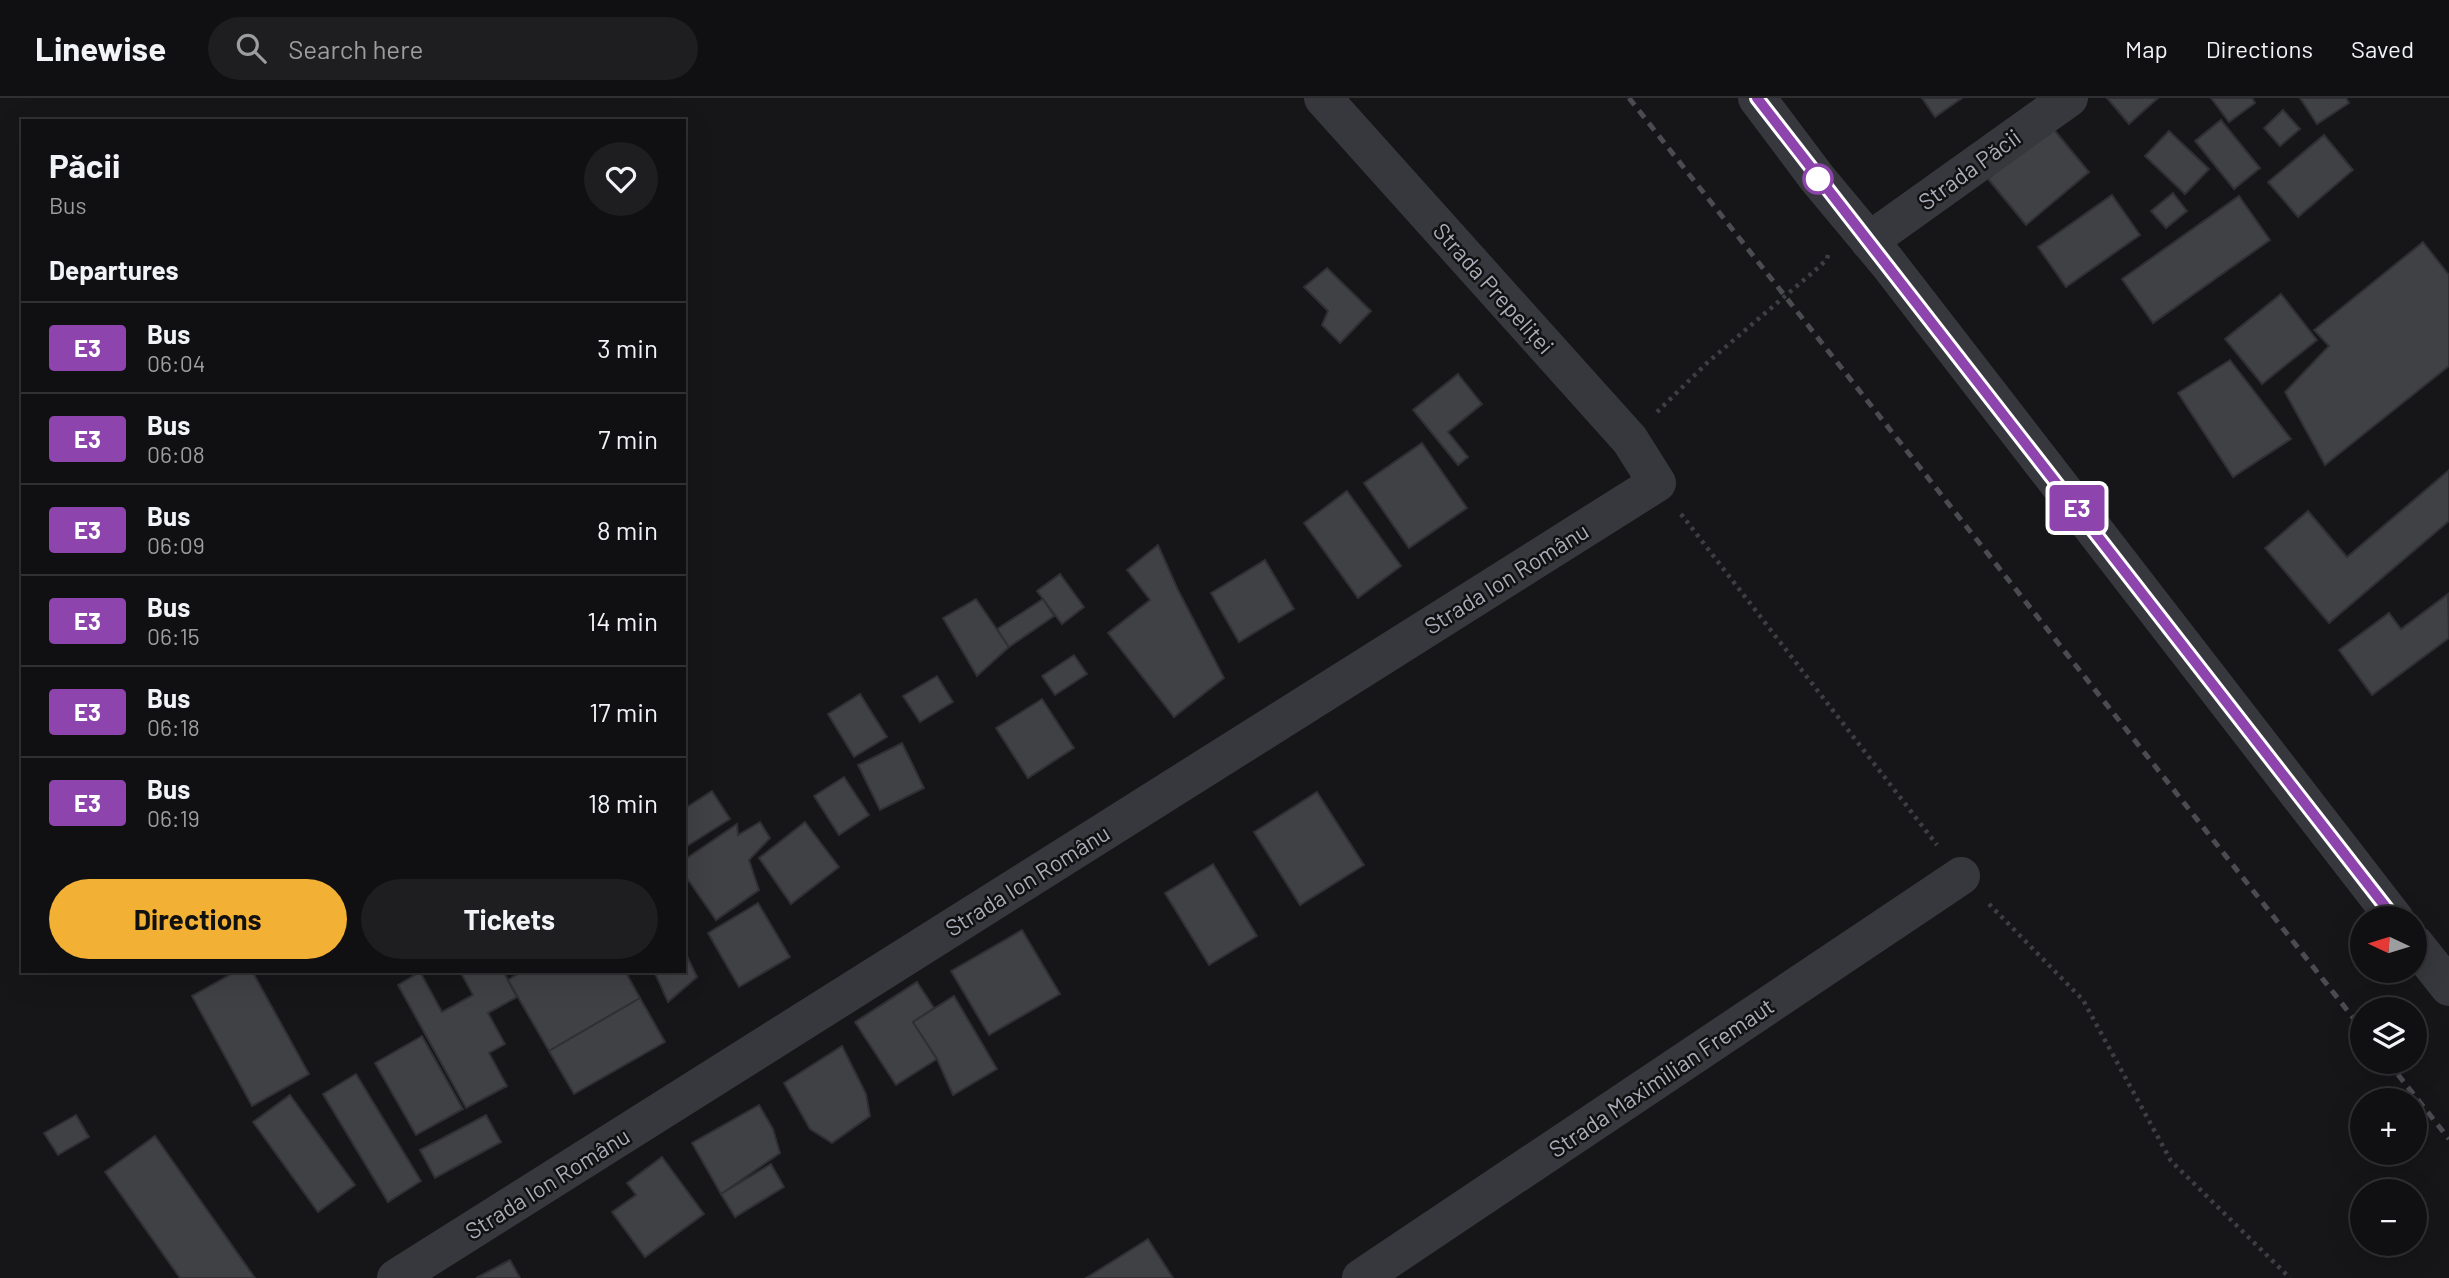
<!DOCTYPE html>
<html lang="en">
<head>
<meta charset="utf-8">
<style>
  body { margin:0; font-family:Barlow,sans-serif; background:#1e1e20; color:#f1f3f6; height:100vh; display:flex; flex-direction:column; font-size:26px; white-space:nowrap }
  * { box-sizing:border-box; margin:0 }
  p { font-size:23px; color:#9c9d9f }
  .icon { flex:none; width:38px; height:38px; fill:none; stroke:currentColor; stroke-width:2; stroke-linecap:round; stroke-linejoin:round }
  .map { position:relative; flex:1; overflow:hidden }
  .panel { position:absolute; left:21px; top:21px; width:665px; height:854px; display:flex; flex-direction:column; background:#101012; border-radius:0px; box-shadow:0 7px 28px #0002,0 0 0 2px #303032 }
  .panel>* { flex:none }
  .badge { padding:0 14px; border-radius:5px; font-size:24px; line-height:46px }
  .needle { width:46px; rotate:274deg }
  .buttons { position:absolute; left:2350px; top:808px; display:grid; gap:14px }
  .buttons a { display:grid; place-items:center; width:77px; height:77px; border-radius:50%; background:#101012; box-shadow:0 7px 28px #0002,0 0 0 2px #303032; font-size:35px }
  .map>.badge { position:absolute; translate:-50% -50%; box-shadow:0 0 0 4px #fff }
  h2 { padding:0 28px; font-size:26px; line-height:63px }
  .round { display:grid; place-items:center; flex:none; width:74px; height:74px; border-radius:37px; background:#1e1e20 }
  .overview { display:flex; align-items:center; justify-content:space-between; height:119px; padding:0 28px }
  h1 { font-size:33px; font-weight:700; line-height:52px }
  .action { display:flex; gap:14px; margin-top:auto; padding:14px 28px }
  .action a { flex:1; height:80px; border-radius:42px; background:#f2b134; color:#111; font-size:28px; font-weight:700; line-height:80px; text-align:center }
  .action a+a { background:#1e1e20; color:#f1f3f6 }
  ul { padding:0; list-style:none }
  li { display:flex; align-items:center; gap:21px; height:91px; padding:0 28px; border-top:2px solid #303032 }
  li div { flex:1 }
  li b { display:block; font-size:26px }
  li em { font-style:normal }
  li .badge { min-width:77px; font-weight:700; text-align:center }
  header { display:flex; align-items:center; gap:42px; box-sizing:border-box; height:98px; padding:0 35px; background:#101012; border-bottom:2px solid #303032 }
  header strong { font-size:33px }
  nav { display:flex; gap:38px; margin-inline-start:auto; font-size:24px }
  .search { width:490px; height:63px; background:#1e1e20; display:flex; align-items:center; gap:18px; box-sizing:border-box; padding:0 24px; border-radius:38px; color:#9c9d9f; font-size:26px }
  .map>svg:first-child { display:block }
  .building { fill:#404145; stroke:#303034; stroke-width:2 }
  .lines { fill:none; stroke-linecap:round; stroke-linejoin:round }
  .path { stroke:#3d3f44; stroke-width:4.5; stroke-dasharray:3.5 5; stroke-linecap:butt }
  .minor { stroke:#37383d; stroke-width:38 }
  .rail { stroke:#4a4c52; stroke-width:5; stroke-dasharray:9 7; stroke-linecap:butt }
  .line-casing { stroke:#fff; stroke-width:16 }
  .line { stroke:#8e44ad; stroke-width:10 }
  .stop-dot { fill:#fff; stroke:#8e44ad; stroke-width:3.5 }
  .labels { text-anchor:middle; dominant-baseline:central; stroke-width:5; stroke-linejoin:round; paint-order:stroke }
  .street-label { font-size:23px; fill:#a8adb8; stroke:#111113 }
</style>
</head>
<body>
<header>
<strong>Linewise</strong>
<div class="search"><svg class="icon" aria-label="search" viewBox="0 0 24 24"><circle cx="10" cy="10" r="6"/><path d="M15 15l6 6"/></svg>Search here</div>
<nav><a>Map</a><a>Directions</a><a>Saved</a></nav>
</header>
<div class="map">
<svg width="2449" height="1180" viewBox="0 0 2449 1180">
  <rect width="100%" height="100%" fill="#161618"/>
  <!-- building -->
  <g class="building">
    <path d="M1922,0H1962L1935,19Z"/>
    <path d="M2107,0H2158L2129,26Z"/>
    <path d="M2211,0H2252L2255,5L2229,24Z"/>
    <path d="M2300,0H2346L2349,5L2317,26Z"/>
    <path d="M2283,12L2300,31L2280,48L2264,30Z"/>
    <path d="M2221,22L2260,70L2234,91L2195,43Z"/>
    <path d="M2051,28L2089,74L2026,127L1988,81Z"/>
    <path d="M2169,33L2209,71L2185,96L2145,58Z"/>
    <path d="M2324,37L2353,72L2298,119L2268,84Z"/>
    <path d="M2173,95L2187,113L2166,130L2151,113Z"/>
    <path d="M2112,97L2140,137L2066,189L2038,149Z"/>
    <path d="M2239,98L2270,142L2153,225L2122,181Z"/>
    <path d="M2423,144L2449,177V268L2325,367L2285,294L2329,248L2314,232Z"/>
    <path d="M1327,170L1371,213L1340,245L1322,227L1328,213L1304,189Z"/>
    <path d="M2281,196L2317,242L2262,286L2225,241Z"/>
    <path d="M2230,262L2291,341L2233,379L2178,295Z"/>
    <path d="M1458,276L1482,306L1448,334L1468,359L1458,367L1413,312Z"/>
    <path d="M1422,345L1467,410L1409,450L1364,385Z"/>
    <path d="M2449,372V423L2329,525L2265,450L2308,413L2347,459Z"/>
    <path d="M1347,393L1401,468L1358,500L1304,425Z"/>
    <path d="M1158,447L1178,492L1224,580L1174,619L1108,535L1150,502L1127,472Z"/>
    <path d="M1265,462L1294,511L1239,544L1211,495Z"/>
    <path d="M1060,476L1084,509L1062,526L1037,493Z"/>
    <path d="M2448,496L2449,540L2372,597L2339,552L2389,515L2401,531Z"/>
    <path d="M976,501L1009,549L977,578L943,520Z"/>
    <path d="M1043,501L1054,518L1009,549L997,531Z"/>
    <path d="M1074,557L1087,576L1055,597L1042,578Z"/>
    <path d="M937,578L953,604L920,624L903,598Z"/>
    <path d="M860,596L887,639L854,659L828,616Z"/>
    <path d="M1042,601L1074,650L1028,680L996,630Z"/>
    <path d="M902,645L924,690L880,712L858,667Z"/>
    <path d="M844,679L869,717L839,737L814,698Z"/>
    <path d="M712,693L730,721L684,750V711Z"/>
    <path d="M1317,694L1364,767L1300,807L1254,734Z"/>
    <path d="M760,724L770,740L749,762L759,792L716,822L684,776V762L737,726L738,737Z"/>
    <path d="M805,724L839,769L791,806L759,760Z"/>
    <path d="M1213,766L1257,838L1209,867L1165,795Z"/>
    <path d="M758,805L790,859L739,889L708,835Z"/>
    <path d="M1022,832L1060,896L989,937L951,873Z"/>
    <path d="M684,852L697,879L668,904L654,873H684Z"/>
    <path d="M237,873H252L309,976L252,1008L192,898Z"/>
    <path d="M460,873H503L517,899L488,915L505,946L489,955L507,988L466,1010L398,887L420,874L442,914L473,897Z"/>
    <path d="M523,873H625L640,900L549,953L508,882Z"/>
    <path d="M917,884L934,910L913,924L937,961L896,987L855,924Z"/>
    <path d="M954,898L997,971L953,997L937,961L913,924Z"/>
    <path d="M640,900L665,944L574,996L549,953Z"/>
    <path d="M422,938L463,1011L416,1037L375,965Z"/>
    <path d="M842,948L866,996L870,1018L832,1045L810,1031L784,985Z"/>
    <path d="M356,976L421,1083L388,1104L323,996Z"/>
    <path d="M290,997L355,1087L318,1114L253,1024Z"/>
    <path d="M759,1007L773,1031L780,1055L721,1096L692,1045Z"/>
    <path d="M76,1017L89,1039L58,1057L44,1035Z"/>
    <path d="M486,1017L501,1044L435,1080L420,1052Z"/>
    <path d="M155,1038L255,1180H180L105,1074Z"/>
    <path d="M662,1059L704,1116L645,1159L612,1114L636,1097L627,1085Z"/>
    <path d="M771,1066L784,1089L735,1119L721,1096Z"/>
    <path d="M1148,1141L1173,1180H1086Z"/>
    <path d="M510,1162L520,1180H476Z"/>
  </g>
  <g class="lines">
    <!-- path -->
    <g class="path">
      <path d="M1657,314L1708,264L1819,169L1827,161L1828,157"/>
      <path d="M1681,416L1937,747"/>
      <path d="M1989,806L2083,902L2171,1063L2290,1180"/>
    </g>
    <!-- minor -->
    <g class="minor">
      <path d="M1757,0L1817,80L1887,164L2395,821"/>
      <path d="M1869,143L2069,0"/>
      <path d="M2415,846L2449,889"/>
      <path d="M396,1180L1657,385L1630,342L1323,0"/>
      <path d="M1361,1180L1961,778"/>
    </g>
    <!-- rail -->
    <g class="rail">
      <path d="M1629,0L2362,931"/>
      <path d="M2388,964L2449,1041"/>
    </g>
  </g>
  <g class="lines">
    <!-- line casing -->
    <g class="line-casing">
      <path id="line" d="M1757,0L2395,821"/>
    </g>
    <!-- line -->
    <use href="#line" class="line"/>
  </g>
  <!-- markers -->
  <circle class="stop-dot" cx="1818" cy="81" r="14"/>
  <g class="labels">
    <!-- street labels -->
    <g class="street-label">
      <text transform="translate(1969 71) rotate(-36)">Strada Păcii</text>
      <text transform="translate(1494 190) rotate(48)">Strada Prepeliței</text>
      <text transform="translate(1506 480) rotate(-32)">Strada Ion Românu</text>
      <text transform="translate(1027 782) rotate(-32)">Strada Ion Românu</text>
      <text transform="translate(1661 979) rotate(-34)">Strada Maximilian Fremaut</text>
      <text transform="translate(547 1085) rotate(-32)">Strada Ion Românu</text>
    </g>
  </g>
</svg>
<div class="buttons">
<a><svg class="needle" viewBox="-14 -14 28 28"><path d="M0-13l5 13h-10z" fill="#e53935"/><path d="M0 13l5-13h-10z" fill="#9c9d9f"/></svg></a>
<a><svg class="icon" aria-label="layers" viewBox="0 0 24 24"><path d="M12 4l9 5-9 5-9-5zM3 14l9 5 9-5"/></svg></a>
<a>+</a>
<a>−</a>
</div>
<b class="badge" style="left:2077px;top:410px;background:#8e44ad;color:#fff">E3</b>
<section class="panel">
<div class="overview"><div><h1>Păcii</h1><p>Bus</p></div><a class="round"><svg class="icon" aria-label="heart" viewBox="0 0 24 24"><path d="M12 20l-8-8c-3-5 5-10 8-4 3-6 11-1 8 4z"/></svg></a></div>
<h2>Departures</h2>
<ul>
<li><span class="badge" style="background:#8e44ad;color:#fff">E3</span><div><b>Bus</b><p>06:04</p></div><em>3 min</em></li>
<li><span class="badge" style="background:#8e44ad;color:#fff">E3</span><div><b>Bus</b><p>06:08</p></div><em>7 min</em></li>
<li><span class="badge" style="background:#8e44ad;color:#fff">E3</span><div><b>Bus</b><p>06:09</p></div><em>8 min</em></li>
<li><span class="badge" style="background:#8e44ad;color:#fff">E3</span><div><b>Bus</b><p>06:15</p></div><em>14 min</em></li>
<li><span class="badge" style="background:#8e44ad;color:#fff">E3</span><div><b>Bus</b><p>06:18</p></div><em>17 min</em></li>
<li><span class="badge" style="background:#8e44ad;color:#fff">E3</span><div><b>Bus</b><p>06:19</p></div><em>18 min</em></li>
</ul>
<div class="action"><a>Directions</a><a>Tickets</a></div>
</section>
</div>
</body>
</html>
